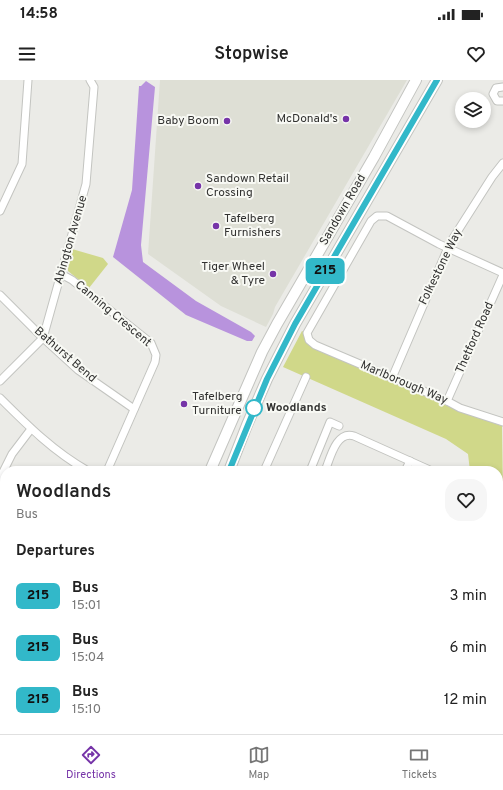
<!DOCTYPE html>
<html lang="en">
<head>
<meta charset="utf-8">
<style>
  body { margin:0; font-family:Overpass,sans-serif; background:#f6f6f6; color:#222; height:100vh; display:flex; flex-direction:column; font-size:15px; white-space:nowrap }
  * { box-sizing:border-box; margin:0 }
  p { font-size:13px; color:#767676 }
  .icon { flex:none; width:22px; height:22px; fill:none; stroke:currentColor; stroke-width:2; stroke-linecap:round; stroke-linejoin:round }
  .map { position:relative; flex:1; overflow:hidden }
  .sheet { position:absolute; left:0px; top:386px; width:503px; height:268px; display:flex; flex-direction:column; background:#fff; border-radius:16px 16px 0 0; box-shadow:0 2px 6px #0003 }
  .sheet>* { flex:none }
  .badge { padding:0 8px; border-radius:6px; font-size:14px; line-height:26px }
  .tools { position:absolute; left:455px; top:12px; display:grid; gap:8px }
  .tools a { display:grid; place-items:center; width:36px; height:36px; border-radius:50%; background:#fff; box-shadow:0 2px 6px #0003; font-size:20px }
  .map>.badge { position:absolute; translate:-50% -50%; box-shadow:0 0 0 2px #fff }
  h2 { padding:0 16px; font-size:15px; line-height:36px }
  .round { display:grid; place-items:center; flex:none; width:42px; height:42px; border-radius:16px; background:#f6f6f6 }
  .head { display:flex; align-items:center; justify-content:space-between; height:68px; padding:0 16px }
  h1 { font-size:19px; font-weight:600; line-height:30px }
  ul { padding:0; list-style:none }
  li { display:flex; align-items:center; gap:12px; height:52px; padding:0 16px }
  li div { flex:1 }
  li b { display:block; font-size:15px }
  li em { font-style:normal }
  li .badge { min-width:44px; font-weight:700; text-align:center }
  .status { display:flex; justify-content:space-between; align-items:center; height:28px; padding:0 20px; background:#fff; direction:ltr }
  .status svg { height:11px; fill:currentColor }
  header { display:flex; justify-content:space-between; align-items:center; height:52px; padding:0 16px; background:#fff; font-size:18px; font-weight:600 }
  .tab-bar { display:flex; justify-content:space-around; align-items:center; height:56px; border-top:1px solid #e0e0e0; background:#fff; font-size:11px; color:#767676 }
  .tab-bar a { display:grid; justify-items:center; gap:2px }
  .tab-bar .active { color:#7634a8 }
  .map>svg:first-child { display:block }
  .built { fill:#dedfd5 }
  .green { fill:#d0d889 }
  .water { fill:#b893dd }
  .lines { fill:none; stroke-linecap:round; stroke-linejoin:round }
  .minor-casing { stroke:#c3c4c0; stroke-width:9 }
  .secondary-casing { stroke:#c3c4c0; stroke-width:12 }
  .minor { stroke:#fff; stroke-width:7 }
  .secondary { stroke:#fff; stroke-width:10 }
  .line-casing { stroke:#fff; stroke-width:9 }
  .line { stroke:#32b8c9; stroke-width:6 }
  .poi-dot { fill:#7634a8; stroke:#f8f9f4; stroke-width:1.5 }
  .stop-dot { fill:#fff; stroke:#32b8c9; stroke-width:2 }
  .labels { text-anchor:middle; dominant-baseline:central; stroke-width:4; stroke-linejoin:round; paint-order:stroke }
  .poi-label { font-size:12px; fill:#323231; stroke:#f8f9f4; text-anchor:end }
  .street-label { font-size:12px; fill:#323231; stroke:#f8f9f4 }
  .stop-label { font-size:12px; font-weight:bold; fill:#323231; stroke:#f8f9f4; text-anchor:start }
</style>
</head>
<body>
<div class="status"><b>14:58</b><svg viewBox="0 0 49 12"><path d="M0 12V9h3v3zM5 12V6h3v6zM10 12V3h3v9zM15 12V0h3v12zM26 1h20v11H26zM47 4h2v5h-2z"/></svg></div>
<header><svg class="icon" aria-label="menu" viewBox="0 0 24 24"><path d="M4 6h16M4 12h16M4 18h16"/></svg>Stopwise<svg class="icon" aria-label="heart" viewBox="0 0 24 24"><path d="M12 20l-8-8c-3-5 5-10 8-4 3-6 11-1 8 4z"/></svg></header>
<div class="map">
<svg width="503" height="654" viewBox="0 0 503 654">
  <rect width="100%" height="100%" fill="#ebebe7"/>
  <!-- built -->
  <g class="built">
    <path d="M160,0H407L275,227L273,234L266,247L221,226L148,174Z"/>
    <path d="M0,510L5,512V649H90L88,654H0Z"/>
  </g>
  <!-- green -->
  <g class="green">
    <path d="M72,169L103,178L108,184L89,208L68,191V184Z"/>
    <path d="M302,251L304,252L305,261L312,267L459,331L502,346L503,416L498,415V391H470L468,374L446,359L283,287Z"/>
  </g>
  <!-- water -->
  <path class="water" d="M146,1L155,7L141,165L143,182L196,221L251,252L255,256L252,261H247L186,235L113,177L132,110L139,6H141Z"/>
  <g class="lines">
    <!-- minor casing -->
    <g class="minor-casing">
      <g id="minor">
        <path d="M503,7L496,8L493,14L497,21H503"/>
        <path d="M0,131L22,84L28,0"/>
        <path d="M503,193L439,164L387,136H377L371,141L307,253L309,260L315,265L447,321L460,328L503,342"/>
        <path d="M61,194L72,200L151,263L156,275L155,282L107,391"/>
        <path d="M0,215L43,258L78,290L134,329"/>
        <path d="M392,298L450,163L492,97L503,83"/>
        <path d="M0,301L43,258L86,104L94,7L90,0"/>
        <path d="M0,318C27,345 54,372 88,391"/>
        <path d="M447,321L503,195"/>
        <path d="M264,391L306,297"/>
        <path d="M310,391L330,342L339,346"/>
        <path d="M325,391C330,379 336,350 354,356L432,391"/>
        <path d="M405,391L410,381"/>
        <path d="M0,398L12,374L31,349"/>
        <path d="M498,418L503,419"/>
        <path d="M0,449L5,451"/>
        <path d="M0,502L5,504"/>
        <path d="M498,509L503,506"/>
        <path d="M498,593L503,589"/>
        <path d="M498,646L502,654"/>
        <path d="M288,649L296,654"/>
        <path d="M151,654L153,649"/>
        <path d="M213,654L215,649"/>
        <path d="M318,654L324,649"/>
        <path d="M417,654L424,649"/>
      </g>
    </g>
    <!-- secondary casing -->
    <g class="secondary-casing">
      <g id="secondary">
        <path d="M210,391L262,272L277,244L374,77L416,0"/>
        <path d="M229,391L247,345L267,299L295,244L437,0"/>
        <path d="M94,654L96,649"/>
        <path d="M113,654L115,649"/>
      </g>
    </g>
    <!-- minor -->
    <use href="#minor" class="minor"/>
    <!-- secondary -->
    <use href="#secondary" class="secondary"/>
  </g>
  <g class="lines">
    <!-- line casing -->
    <g class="line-casing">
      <path id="line" d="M229,391L267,299L295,244L437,0"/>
    </g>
    <!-- line -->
    <use href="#line" class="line"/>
  </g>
  <!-- markers -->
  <g class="poi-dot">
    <circle cx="346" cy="39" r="4"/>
    <circle cx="227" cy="41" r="4"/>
    <circle cx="198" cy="106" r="4"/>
    <circle cx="216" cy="146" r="4"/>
    <circle cx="273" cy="194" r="4"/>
    <circle cx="184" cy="324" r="4"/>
  </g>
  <circle class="stop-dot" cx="254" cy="328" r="8"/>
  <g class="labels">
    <!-- poi labels -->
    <g class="poi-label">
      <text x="338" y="39">McDonald's</text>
      <text x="219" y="41">Baby Boom</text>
      <text x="206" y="99" text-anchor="start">Sandown Retail<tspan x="206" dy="14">Crossing</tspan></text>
      <text x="224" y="139" text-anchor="start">Tafelberg<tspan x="224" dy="14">Furnishers</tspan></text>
      <text x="265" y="187">Tiger Wheel<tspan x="265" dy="14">&amp; Tyre</tspan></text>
      <text x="192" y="317" text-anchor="start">Tafelberg<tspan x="192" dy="14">Turniture</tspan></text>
    </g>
    <!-- street labels -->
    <g class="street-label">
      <text transform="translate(343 130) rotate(-60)">Sandown Road</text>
      <text transform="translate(71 160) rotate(-74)">Abington Avenue</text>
      <text transform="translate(441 187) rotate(-64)">Folkestone Way</text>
      <text transform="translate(113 234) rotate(40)">Canning Crescent</text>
      <text transform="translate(475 258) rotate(-66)">Thetford Road</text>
      <text transform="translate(65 275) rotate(41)">Bathurst Bend</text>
      <text transform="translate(404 303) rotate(23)">Marlborough Way</text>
    </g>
    <!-- stop labels -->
    <g class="stop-label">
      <text x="266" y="328">Woodlands</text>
    </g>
  </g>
</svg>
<div class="tools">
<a><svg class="icon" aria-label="layers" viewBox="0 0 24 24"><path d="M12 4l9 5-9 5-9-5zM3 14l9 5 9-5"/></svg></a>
</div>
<b class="badge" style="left:325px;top:191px;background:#32b8c9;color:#111">215</b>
<section class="sheet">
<div class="head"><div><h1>Woodlands</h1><p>Bus</p></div><a class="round"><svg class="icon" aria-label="heart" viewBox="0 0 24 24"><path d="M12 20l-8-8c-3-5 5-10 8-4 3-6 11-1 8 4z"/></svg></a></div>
<h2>Departures</h2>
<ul>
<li><span class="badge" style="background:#32b8c9;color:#111">215</span><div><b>Bus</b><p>15:01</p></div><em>3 min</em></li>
<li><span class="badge" style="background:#32b8c9;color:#111">215</span><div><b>Bus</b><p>15:04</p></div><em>6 min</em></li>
<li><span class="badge" style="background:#32b8c9;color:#111">215</span><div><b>Bus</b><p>15:10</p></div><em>12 min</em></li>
</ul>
</section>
</div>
<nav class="tab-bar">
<a class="active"><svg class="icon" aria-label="directions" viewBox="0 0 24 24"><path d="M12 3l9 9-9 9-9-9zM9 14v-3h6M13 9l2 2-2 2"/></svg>Directions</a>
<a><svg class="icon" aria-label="map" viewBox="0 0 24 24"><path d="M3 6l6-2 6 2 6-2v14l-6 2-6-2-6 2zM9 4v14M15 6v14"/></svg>Map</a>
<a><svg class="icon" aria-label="tickets" viewBox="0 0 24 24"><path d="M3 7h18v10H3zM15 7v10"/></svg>Tickets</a>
</nav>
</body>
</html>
